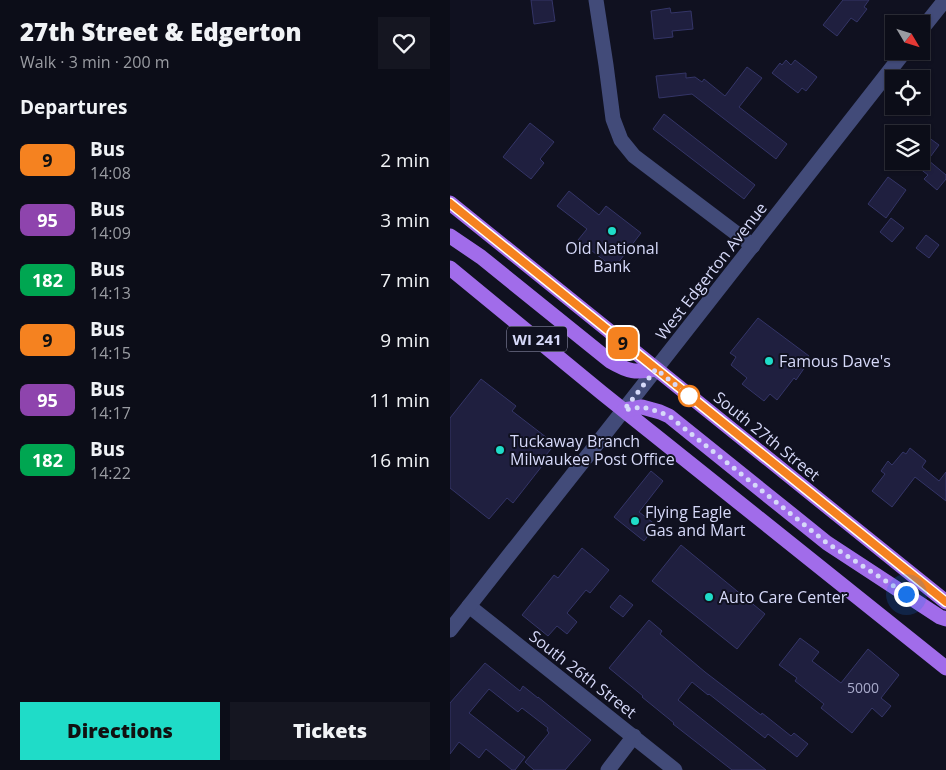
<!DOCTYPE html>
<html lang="en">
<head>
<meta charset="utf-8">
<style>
  body { margin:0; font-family:"Open Sans",sans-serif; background:#151621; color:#f1f3f6; height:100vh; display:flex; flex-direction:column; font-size:19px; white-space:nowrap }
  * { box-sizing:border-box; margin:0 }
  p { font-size:16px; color:#9a9ca2 }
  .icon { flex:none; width:28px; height:28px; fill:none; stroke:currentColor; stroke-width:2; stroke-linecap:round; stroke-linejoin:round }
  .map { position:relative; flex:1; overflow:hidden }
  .panel { display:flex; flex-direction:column; background:#0c0d18; width:450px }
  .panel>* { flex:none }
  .badge { padding:0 10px; border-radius:8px; font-size:18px; line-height:32px }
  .needle { width:32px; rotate:128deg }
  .fabs { position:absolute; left:435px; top:15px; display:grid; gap:10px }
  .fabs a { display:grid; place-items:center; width:45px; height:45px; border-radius:0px; background:#0c0d18; box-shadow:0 1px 4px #0004,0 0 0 1px #2c2d37; font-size:25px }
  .you { position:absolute; width:25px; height:25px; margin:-12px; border:4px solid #fff; border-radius:50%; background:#1a73e8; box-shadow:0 0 0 8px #1a73e833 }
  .map>.badge { position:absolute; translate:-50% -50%; box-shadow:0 0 0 2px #fff }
  h2 { padding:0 20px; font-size:19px; line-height:45px }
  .round { display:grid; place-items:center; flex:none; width:52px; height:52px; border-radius:0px; background:#151621 }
  .headline { display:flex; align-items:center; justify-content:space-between; height:85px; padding:0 20px }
  h1 { font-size:24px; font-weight:800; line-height:38px }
  .cta { display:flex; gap:10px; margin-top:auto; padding:10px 20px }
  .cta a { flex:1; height:58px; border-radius:0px; background:#1fdcc8; color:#111; font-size:20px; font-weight:800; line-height:58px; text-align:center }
  .cta a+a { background:#151621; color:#f1f3f6 }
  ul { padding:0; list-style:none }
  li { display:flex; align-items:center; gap:15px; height:60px; padding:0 20px }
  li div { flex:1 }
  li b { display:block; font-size:19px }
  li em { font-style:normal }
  li .badge { min-width:55px; font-weight:700; text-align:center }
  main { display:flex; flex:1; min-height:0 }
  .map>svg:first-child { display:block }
  .building { fill:#1f1f3f; stroke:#343567 }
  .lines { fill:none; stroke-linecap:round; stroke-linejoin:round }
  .minor { stroke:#424b79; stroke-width:15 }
  .major { stroke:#a16cea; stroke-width:15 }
  .line-casing { stroke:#fff; stroke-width:11 }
  .line { stroke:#f58220; stroke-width:8 }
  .walk { stroke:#d6d9f9; stroke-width:5; stroke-dasharray:0 9 }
  .poi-dot { fill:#1fdcc8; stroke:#101120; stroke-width:2 }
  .stop-dot { fill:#fff; stroke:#f58220; stroke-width:2.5 }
  .labels { text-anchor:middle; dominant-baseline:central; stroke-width:4; stroke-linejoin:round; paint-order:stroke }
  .number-label { font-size:14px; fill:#a8aaca }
  .shield { fill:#101120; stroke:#9b9db8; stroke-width:1 }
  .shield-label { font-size:15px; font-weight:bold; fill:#d6d9f9 }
  .poi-label { font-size:16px; fill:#d6d9f9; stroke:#101120; text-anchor:start }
  .street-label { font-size:16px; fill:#d6d9f9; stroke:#101120 }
</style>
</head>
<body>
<main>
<section class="panel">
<div class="headline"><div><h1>27th Street &amp; Edgerton</h1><p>Walk · 3 min · 200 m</p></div><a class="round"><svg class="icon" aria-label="heart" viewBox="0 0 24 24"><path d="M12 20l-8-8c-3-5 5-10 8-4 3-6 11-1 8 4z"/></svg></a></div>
<h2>Departures</h2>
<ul>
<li><span class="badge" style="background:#f58220;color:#111">9</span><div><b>Bus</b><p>14:08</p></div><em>2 min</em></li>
<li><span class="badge" style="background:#8e44ad;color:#fff">95</span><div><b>Bus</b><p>14:09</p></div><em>3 min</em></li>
<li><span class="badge" style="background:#00a651;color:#fff">182</span><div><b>Bus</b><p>14:13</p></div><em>7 min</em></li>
<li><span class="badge" style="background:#f58220;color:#111">9</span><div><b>Bus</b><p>14:15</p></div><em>9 min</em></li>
<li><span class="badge" style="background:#8e44ad;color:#fff">95</span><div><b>Bus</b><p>14:17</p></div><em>11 min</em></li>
<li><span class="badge" style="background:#00a651;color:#fff">182</span><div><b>Bus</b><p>14:22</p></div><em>16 min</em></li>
</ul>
<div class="cta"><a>Directions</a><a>Tickets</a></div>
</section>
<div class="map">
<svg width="496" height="770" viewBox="0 0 496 770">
  <rect width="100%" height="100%" fill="#101120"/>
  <!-- building -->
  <g class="building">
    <path d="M81,0H102L105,21L84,24Z"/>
    <path d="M393,0H419L414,7L417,9L407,22L401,18L387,36L373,25Z"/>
    <path d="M220,8L221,13L241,11L243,29L222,31L223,37L204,39L201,11Z"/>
    <path d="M336,60L341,65L345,60L367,77L356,91L352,88L348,93L322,73L330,63L332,65Z"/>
    <path d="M297,67L312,78L289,107L337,144L326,159L242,94L209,98L206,76L236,73V78L245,77L252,82L254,79L275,96Z"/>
    <path d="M214,114L305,185L294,199L203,129Z"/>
    <path d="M80,123L104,142L90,159L94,163L81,179L53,157Z"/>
    <path d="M471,132L489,145L478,160L496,175V179L487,190L474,179L478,175L460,161H471Z"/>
    <path d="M438,177L456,190L436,218L418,204Z"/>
    <path d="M119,191L149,215L156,206L191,233L164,268L128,240L137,229L107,206Z"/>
    <path d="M441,218L454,228L442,242L430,232Z"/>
    <path d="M476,235L489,245L479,258L466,248Z"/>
    <path d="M308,318L359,356L352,365L355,367L346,380L344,378L327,400L320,394L314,401L292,384L297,378L281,365L286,357L280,353Z"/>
    <path d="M31,379L66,406L62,411L105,444L96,455L99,457L63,503L57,498L39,519L0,488V418Z"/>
    <path d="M460,448L476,461L472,467L489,481L496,472V501L465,477L442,507L422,491L435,474L431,471L438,461L442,465L453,452L456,454Z"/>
    <path d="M201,471L213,481L189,512L206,525L194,541L164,517Z"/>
    <path d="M231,545L315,614L287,649L202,581Z"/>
    <path d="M132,548L159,570L140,593L136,590L117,613L127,622L117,634L107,626L98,636L72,615L104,575L108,578Z"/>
    <path d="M170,595L183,605L173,617L160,607Z"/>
    <path d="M199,620L212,631L210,634L255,672L311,715L312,713L341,736L344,733L358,744L347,757L318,734L315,738L259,694L258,695L242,682L228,700L316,770H282L223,724L224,723L192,697L193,696L159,668Z"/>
    <path d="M350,638L369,652L362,661L391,683L418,649L449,675L431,698L441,706L432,717L422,708L402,733L371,708L374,704L345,681L347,678L329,665Z"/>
    <path d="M35,663L70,691L73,686L88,698V697L141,740L115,770H84L75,762L99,733L97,730L98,728L72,708L68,712L39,689L19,713L75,757L65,770H62L36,749L29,758L9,742L0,754V703Z"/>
  </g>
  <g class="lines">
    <!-- minor -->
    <g class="minor">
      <path d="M146,0L156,65L163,119L171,140L184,156L303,246"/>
      <path d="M471,30L495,0"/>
      <path d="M19,606L225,770"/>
      <path d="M0,630L191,388L455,51"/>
      <path d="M158,770L184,736"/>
    </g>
    <!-- major -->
    <g class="major">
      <path d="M0,203L496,602"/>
      <path d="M0,236L31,257L160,361C179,372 185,373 206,369"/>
      <path d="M0,268L152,393L496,668"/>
      <path d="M174,410L192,407L210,412L219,416L377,543L490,617L496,619"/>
    </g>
  </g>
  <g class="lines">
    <!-- line casing -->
    <g class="line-casing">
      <path id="line" d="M0,203L496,602"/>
    </g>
    <!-- line -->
    <use href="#line" class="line"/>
    <!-- walk -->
    <path class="walk" d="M239,396L206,369L174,410L192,407L210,412L219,416L377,543L456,594"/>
  </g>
  <!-- markers -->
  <g class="poi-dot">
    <circle cx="162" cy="231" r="5"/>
    <circle cx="319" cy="361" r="5"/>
    <circle cx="50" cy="450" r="5"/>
    <circle cx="185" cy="521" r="5"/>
    <circle cx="259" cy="597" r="5"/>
  </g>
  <circle class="stop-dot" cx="239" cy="396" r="10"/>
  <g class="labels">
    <!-- number labels -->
    <g class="number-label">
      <text x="413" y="687">5000</text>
    </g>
    <!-- shield labels -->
    <rect class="shield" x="57" y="326.5" width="60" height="25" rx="4"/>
    <g class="shield-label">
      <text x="87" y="339">WI 241</text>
    </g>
    <!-- poi labels -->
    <g class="poi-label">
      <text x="162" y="248" text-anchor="middle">Old National<tspan x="162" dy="18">Bank</tspan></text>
      <text x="329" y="361">Famous Dave's</text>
      <text x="60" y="441">Tuckaway Branch<tspan x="60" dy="18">Milwaukee Post Office</tspan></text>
      <text x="195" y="512">Flying Eagle<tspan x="195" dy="18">Gas and Mart</tspan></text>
      <text x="269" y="597">Auto Care Center</text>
    </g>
    <!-- street labels -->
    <g class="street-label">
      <text transform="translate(261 271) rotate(-52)">West Edgerton Avenue</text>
      <text transform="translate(317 436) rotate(39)">South 27th Street</text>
      <text transform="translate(133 674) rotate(38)">South 26th Street</text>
    </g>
  </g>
</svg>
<div class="fabs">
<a><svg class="needle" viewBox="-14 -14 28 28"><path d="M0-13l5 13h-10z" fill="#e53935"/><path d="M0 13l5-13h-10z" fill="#9a9ca2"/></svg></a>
<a><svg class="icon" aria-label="locate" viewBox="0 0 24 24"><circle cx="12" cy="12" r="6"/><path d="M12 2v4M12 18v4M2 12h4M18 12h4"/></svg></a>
<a><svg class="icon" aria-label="layers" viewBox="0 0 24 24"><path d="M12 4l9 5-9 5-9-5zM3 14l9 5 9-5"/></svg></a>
</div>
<div class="you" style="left:456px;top:594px"></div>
<b class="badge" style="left:173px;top:343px;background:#f58220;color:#111">9</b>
</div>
</main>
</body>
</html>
